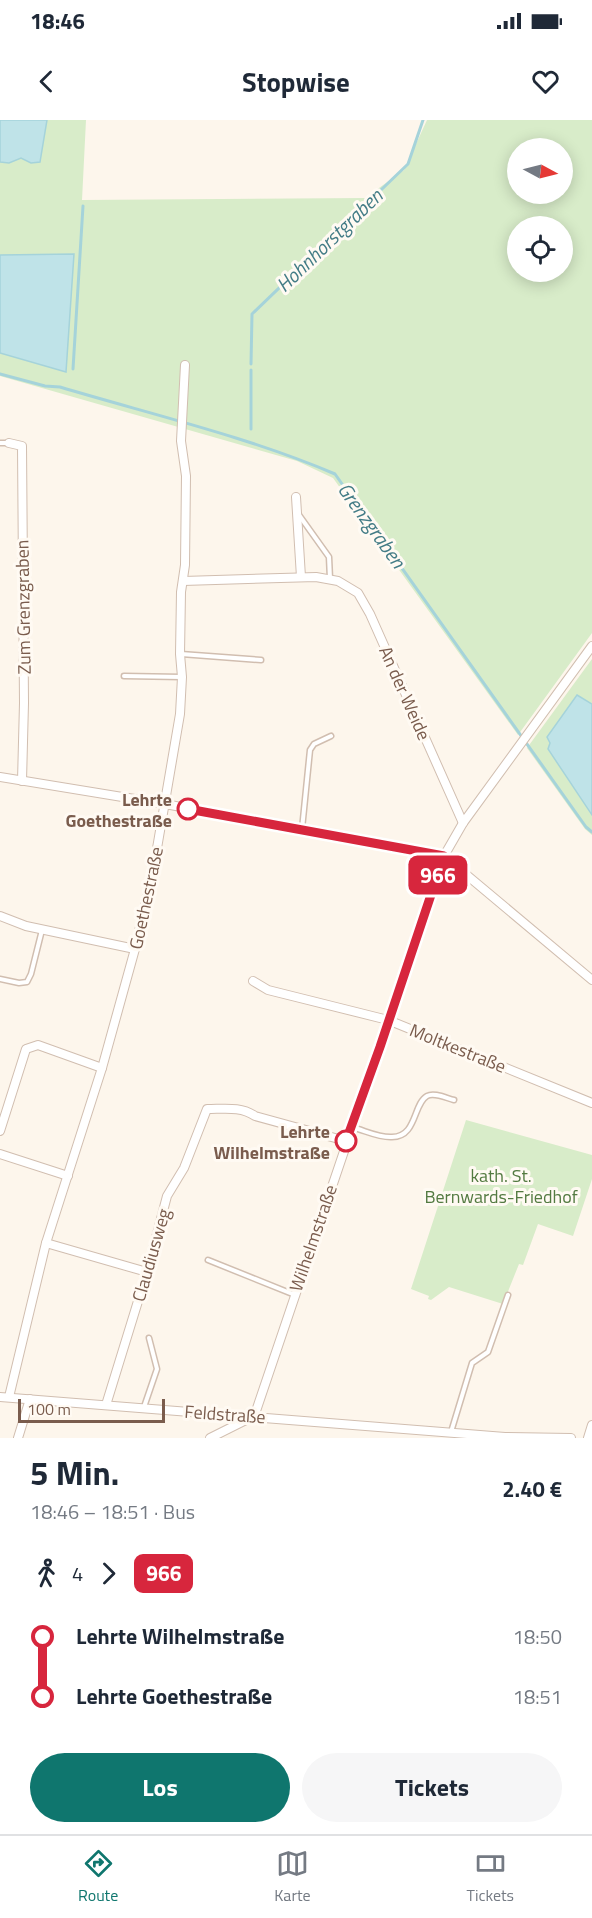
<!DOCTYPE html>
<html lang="de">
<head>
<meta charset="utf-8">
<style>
  body { margin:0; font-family:"Titillium Web",sans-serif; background:#f6f6f7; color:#1f2937; height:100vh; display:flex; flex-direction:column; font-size:22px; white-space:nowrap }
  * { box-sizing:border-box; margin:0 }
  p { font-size:20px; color:#747a83 }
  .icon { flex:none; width:33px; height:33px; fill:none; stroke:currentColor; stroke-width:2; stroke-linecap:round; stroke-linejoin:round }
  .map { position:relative; height:1318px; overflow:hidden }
  .sheet { display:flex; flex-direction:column; background:#fff; flex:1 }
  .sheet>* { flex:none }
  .badge { padding:0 12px; border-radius:9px; font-size:21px; line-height:39px }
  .needle { width:39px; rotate:97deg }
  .fabs { position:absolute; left:507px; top:18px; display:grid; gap:12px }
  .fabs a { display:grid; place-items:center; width:66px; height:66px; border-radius:50%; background:#fff; box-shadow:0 3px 15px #0003; font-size:30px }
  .scale { position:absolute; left:18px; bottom:15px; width:147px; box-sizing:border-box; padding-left:6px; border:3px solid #7a5c4d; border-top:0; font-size:16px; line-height:21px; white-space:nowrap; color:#7a5c4d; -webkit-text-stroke:4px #fffaf3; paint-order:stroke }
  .map>.badge { position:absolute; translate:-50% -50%; box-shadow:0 0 0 3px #fff }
  .legs { display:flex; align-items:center; gap:9px; height:66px; padding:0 30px; font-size:20px }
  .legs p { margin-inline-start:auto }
  .overview { display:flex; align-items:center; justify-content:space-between; height:102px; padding:0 30px }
  h1 { font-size:33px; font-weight:700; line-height:45px }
  .button { display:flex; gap:12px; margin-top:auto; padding:12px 30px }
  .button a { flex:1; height:69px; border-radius:36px; background:#0f766e; color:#fff; font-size:24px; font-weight:700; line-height:69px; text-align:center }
  .button a+a { background:#f6f6f7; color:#1f2937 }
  ul { padding:0 30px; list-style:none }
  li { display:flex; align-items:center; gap:21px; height:60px; font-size:22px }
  li i { display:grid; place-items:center; width:9px; height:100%; margin:0 8px; background:currentColor }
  li i::after { content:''; width:15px; height:15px; margin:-8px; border:4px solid; border-radius:50%; background:#fff }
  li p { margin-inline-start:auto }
  li:first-child i { background:linear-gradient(#0000 50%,currentColor 0) }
  li:last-child i { background:linear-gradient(currentColor 50%,#0000 0) }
  .status { display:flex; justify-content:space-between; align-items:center; height:42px; padding:0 30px; background:#fff; direction:ltr }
  .status svg { height:16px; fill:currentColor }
  header { display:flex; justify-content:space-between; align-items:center; height:78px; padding:0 30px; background:#fff; font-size:27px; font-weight:700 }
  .menu { display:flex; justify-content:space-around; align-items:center; height:84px; border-top:2px solid #e0e1e3; background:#fff; font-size:16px; color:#747a83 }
  .menu a { display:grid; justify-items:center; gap:3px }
  .menu .active { color:#0f766e }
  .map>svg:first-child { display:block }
  .green { fill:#d8ecc9; fill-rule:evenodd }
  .water { fill:#bfe3e8; stroke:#a5d3da; stroke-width:1.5 }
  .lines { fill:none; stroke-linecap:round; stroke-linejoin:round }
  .stream { stroke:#a5d3da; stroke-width:3 }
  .lane-casing { stroke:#d1beb0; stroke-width:7 }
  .street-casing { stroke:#d1beb0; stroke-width:10 }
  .lane { stroke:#fff; stroke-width:4 }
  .street { stroke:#fff; stroke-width:8 }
  .line-1-casing { stroke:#fff; stroke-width:14 }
  .line-1 { stroke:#d7263d; stroke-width:9 }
  .stop-1-dot { fill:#fff; stroke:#d7263d; stroke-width:3 }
  .labels { text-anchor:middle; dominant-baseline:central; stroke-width:6; stroke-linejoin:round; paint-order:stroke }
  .street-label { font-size:18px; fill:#7a5c4d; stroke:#fffaf3 }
  .stop-label { font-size:18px; font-weight:bold; fill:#7a5c4d; stroke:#fffaf3; text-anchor:end }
  .park-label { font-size:18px; fill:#537a41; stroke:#fffaf3 }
  .water-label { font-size:20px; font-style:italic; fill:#437c86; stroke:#fffaf3 }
</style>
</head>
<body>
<div class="status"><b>18:46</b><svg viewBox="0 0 49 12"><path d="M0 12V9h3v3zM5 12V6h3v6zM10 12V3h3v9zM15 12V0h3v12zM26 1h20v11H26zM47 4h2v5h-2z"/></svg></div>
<header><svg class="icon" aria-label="back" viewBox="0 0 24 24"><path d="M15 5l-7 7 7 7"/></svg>Stopwise<svg class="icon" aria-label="heart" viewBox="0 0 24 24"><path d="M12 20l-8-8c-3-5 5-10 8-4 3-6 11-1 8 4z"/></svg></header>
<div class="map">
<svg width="592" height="1318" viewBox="0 0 592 1318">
  <rect width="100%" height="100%" fill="#fdf6ec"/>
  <!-- green -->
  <g class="green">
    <path d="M0,0H86L82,80L365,78L404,50L427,0H592V513L518,615L333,358L297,341L0,256ZM518,28H562V74H518ZM518,106H562V152H518Z"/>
    <path d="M592,539V715L585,709L527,628Z"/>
    <path d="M466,1000L592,1035V1059L573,1116L538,1104L523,1145L519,1144L503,1184L449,1167L431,1180L428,1179L429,1176L411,1169Z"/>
  </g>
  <!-- water -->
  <g class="water">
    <path d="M0,0H47L40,42L31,43L21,38L9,43L0,42Z"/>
    <path d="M74,134L66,252L0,233V135Z"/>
    <path d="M577,575L592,584V695L548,629L550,623L547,617Z"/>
  </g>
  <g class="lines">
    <!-- stream -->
    <g class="stream">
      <path d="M251,244L252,194L408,44L423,0"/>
      <path d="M73,249L83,86"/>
      <path d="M0,254L45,266L60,267C150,294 249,317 335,354L586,707L592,712"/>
      <path d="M251,309V250"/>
    </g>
    <!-- lane casing -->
    <g class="lane-casing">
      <g id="lane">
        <path d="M0,323H8"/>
        <path d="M299,395L329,437L330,459"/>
        <path d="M181,534L261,540"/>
        <path d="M124,556L182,557"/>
        <path d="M302,709L310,630L314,624L331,616"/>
        <path d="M0,859L19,863L27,862L31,854L42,810"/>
        <path d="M351,1007C364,1010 379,1018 392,1017C417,1017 413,984 427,976C434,972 446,978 454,980"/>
        <path d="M208,1140L295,1175"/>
        <path d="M144,1287L157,1249L149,1218"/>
        <path d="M451,1312L472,1243L488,1232L508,1175"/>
      </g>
    </g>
    <!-- street casing -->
    <g class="street-casing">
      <g id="street">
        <path d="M9,323L22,326L24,583L22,661"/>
        <path d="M296,377L301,457"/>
        <path d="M183,461L316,457L338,461L358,473L370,494L463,703"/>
        <path d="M0,657L165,684L444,736L592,860"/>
        <path d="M0,796L26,806L135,829"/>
        <path d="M253,861L268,870L388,900L592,983"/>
        <path d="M0,1011L26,929L38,925L102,948"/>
        <path d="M0,1034L68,1056"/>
        <path d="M46,1123L147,1152"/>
        <path d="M0,1277L505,1317L571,1318"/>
        <path d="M9,1277L46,1123L102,948L135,829L155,740L180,594L182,557L180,534L181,472L185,445L186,356L181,321L185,245"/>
        <path d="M106,1285L147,1152L167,1076L184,1048L207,989C224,989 241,986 255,996L346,1021"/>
        <path d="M254,1297L444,736L463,703L592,526"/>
        <path d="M18,1318L30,1279"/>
        <path d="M210,1318L252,1297"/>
        <path d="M588,1318L592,1305"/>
      </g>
    </g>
    <!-- lane -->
    <use href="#lane" class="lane"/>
    <!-- street -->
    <use href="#street" class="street"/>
  </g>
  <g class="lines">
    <!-- line-1 casing -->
    <g class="line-1-casing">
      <path id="line-1" d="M188,689L444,736L380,927L346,1021"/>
    </g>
    <!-- line-1 -->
    <use href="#line-1" class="line-1"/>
  </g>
  <!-- markers -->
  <g class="stop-1-dot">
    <circle cx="188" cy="689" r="10"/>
    <circle cx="346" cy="1021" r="10"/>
  </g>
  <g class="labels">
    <!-- street labels -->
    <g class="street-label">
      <text transform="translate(23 487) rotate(-91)">Zum Grenzgraben</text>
      <text transform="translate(405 573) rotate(66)">An der Weide</text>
      <text transform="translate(146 778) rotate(-78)">Goethestraße</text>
      <text transform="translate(458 928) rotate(22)">Moltkestraße</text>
      <text transform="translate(313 1118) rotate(-71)">Wilhelmstraße</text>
      <text transform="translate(151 1135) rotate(-74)">Claudiusweg</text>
      <text transform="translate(225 1294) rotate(4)">Feldstraße</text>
    </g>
    <!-- stop labels -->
    <g class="stop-label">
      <text x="172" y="679">Lehrte<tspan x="172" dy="21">Goethestraße</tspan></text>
      <text x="330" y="1011">Lehrte<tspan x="330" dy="21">Wilhelmstraße</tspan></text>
    </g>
    <!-- park labels -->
    <g class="park-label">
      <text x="501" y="1055">kath. St.<tspan x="501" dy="21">Bernwards-Friedhof</tspan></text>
    </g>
    <!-- water labels -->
    <g class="water-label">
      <text transform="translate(329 120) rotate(-44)">Hohnhorstgraben</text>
      <text transform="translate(372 405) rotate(54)">Grenzgraben</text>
    </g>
  </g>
</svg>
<div class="fabs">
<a><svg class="needle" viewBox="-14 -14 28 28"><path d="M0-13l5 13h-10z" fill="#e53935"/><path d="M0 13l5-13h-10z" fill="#747a83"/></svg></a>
<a><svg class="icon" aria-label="locate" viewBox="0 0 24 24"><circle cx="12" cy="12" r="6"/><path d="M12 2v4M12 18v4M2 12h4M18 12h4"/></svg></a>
</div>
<div class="scale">100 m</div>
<b class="badge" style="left:438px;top:755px;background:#d7263d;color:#fff">966</b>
</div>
<section class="sheet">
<div class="overview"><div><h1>5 Min.</h1><p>18:46 – 18:51 · Bus</p></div><b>2.40 €</b></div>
<div class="legs"><svg class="icon" aria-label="walk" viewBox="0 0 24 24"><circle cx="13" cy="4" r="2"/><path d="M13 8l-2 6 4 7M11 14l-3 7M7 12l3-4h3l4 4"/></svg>4<svg class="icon" aria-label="forward" viewBox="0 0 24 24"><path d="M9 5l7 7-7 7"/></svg><b class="badge" style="background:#d7263d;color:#fff">966</b></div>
<ul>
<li><i style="color:#d7263d"></i><b>Lehrte Wilhelmstraße</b><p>18:50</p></li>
<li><i style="color:#d7263d"></i><b>Lehrte Goethestraße</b><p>18:51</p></li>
</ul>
<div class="button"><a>Los</a><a>Tickets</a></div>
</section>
<nav class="menu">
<a class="active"><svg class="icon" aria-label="directions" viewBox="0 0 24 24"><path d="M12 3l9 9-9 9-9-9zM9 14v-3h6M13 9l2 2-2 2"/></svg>Route</a>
<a><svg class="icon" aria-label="map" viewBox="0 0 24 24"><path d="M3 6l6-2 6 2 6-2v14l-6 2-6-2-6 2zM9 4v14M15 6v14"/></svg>Karte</a>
<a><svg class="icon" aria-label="tickets" viewBox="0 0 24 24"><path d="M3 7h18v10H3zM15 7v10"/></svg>Tickets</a>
</nav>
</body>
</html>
